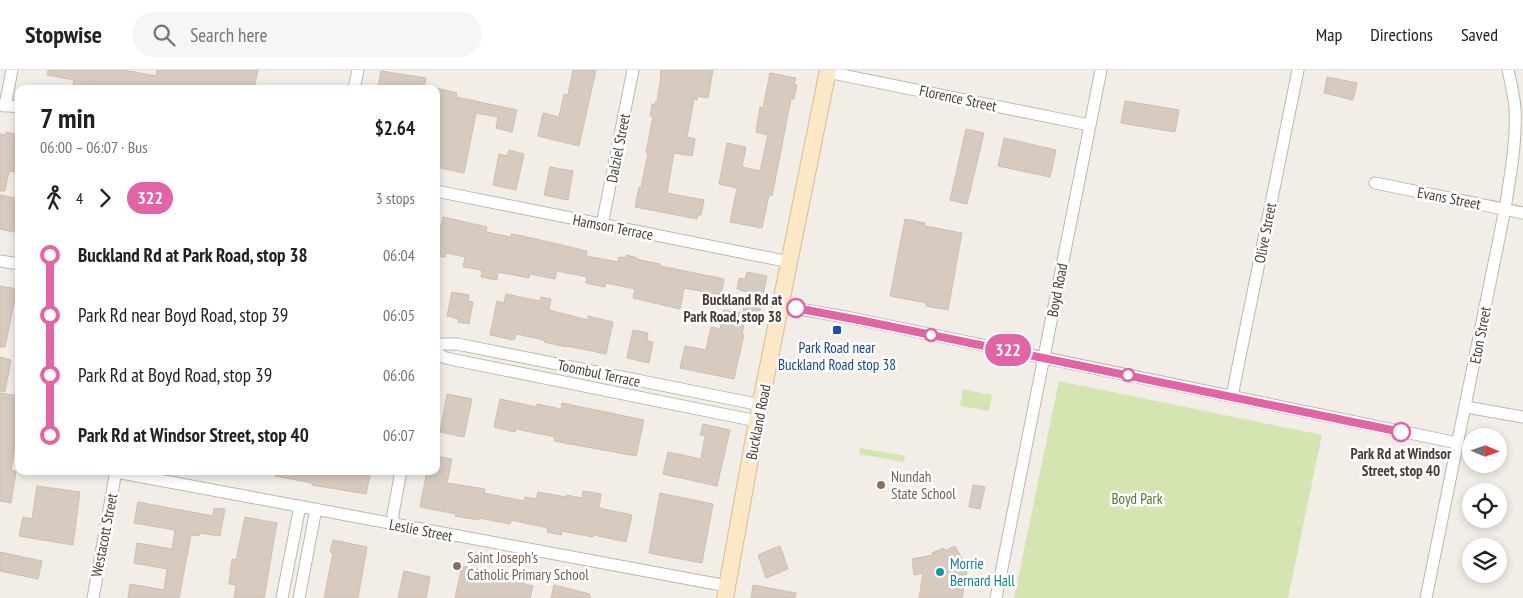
<!DOCTYPE html>
<html lang="en">
<head>
<meta charset="utf-8">
<style>
  body { margin:0; font-family:"PT Sans Narrow",sans-serif; background:#f6f6f6; color:#202124; height:100vh; display:flex; flex-direction:column; font-size:19px; white-space:nowrap }
  * { box-sizing:border-box; margin:0 }
  p { font-size:16px; color:#757577 }
  .icon { flex:none; width:28px; height:28px; fill:none; stroke:currentColor; stroke-width:2; stroke-linecap:round; stroke-linejoin:round }
  .map { position:relative; flex:1; overflow:hidden }
  .side { position:absolute; left:15px; top:15px; width:425px; height:390px; display:flex; flex-direction:column; background:#fff; border-radius:10px; box-shadow:0 2px 8px #0003 }
  .side>* { flex:none }
  .badge { padding:0 10px; border-radius:16px; font-size:18px; line-height:32px }
  .needle { width:32px; rotate:92deg }
  .buttons { position:absolute; left:1462px; top:358px; display:grid; gap:10px }
  .buttons a { display:grid; place-items:center; width:45px; height:45px; border-radius:50%; background:#fff; box-shadow:0 2px 8px #0003; font-size:25px }
  .map>.badge { position:absolute; translate:-50% -50%; box-shadow:0 0 0 2px #fff }
  .legs { display:flex; align-items:center; gap:8px; height:55px; padding:0 25px; font-size:16px }
  .legs p { margin-inline-start:auto }
  .head { display:flex; align-items:center; justify-content:space-between; height:85px; padding:0 25px }
  h1 { font-size:28px; font-weight:700; line-height:38px }
  ul { padding:0 25px; list-style:none }
  li { display:flex; align-items:center; gap:18px; height:60px; font-size:19px }
  li i { display:grid; place-items:center; width:8px; height:100%; margin:0 6px; background:currentColor }
  li i::after { content:''; width:12px; height:12px; margin:-6px; border:4px solid; border-radius:50%; background:#fff }
  li p { margin-inline-start:auto }
  li:first-child i { background:linear-gradient(#0000 50%,currentColor 0) }
  li:last-child i { background:linear-gradient(currentColor 50%,#0000 0) }
  header { display:flex; align-items:center; gap:30px; box-sizing:border-box; height:70px; padding:0 25px; background:#fff; border-bottom:1px solid #e0e0e0 }
  header strong { font-size:24px }
  nav { display:flex; gap:28px; margin-inline-start:auto; font-size:18px }
  .search { width:350px; height:45px; background:#f6f6f6; display:flex; align-items:center; gap:12px; box-sizing:border-box; padding:0 18px; border-radius:28px; color:#757577; font-size:19px }
  .map>svg:first-child { display:block }
  .green { fill:#d5e5b1 }
  .building { fill:#d7cabf; stroke:#cebeb0 }
  .lines { fill:none; stroke-linecap:round; stroke-linejoin:round }
  .street-casing { stroke:#c0b6ac; stroke-width:13 }
  .secondary-casing { stroke:#d4bc9a; stroke-width:18 }
  .street { stroke:#fff; stroke-width:11 }
  .secondary { stroke:#fce7c7; stroke-width:16 }
  .line-1-casing { stroke:#fff; stroke-width:11 }
  .line-1 { stroke:#e463a4; stroke-width:8 }
  .stop-1-dot { fill:#fff; stroke:#e463a4; stroke-width:2.5 }
  .transit-dot { fill:#1a4fb4; stroke:#fff; stroke-width:2 }
  .education-dot { fill:#8d6e63; stroke:#fff; stroke-width:2 }
  .culture-dot { fill:#0f9aa8; stroke:#fff; stroke-width:2 }
  .labels { text-anchor:middle; dominant-baseline:central; stroke-width:5; stroke-linejoin:round; paint-order:stroke }
  .street-label { font-size:15px; fill:#453d36; stroke:#fff }
  .stop-label { font-size:15px; font-weight:bold; fill:#453d36; stroke:#fff; text-anchor:end }
  .transit-label { font-size:15px; fill:#164399; stroke:#fff }
  .education-label { font-size:15px; fill:#785e54; stroke:#fff; text-anchor:start }
  .park-label { font-size:15px; fill:#52742c; stroke:#fff }
  .culture-label { font-size:15px; fill:#0d838f; stroke:#fff; text-anchor:start }
</style>
</head>
<body>
<header>
<strong>Stopwise</strong>
<div class="search"><svg class="icon" aria-label="search" viewBox="0 0 24 24"><circle cx="10" cy="10" r="6"/><path d="M15 15l6 6"/></svg>Search here</div>
<nav><a>Map</a><a>Directions</a><a>Saved</a></nav>
</header>
<div class="map">
<svg width="1523" height="528" viewBox="0 0 1523 528">
  <rect width="100%" height="100%" fill="#f2ede6"/>
  <!-- green -->
  <g class="green">
    <path d="M1059,311L1322,365L1288,528H1014Z"/>
    <path d="M963,319L992,325L989,341L960,336Z"/>
    <path d="M860,378L905,386L904,392L859,384Z"/>
  </g>
  <!-- building -->
  <g class="building">
    <path d="M48,0H124L156,6L157,0H258L254,19H114L90,14V19H72L74,10L47,5Z"/>
    <path d="M573,0H596L579,76L538,66L543,43L559,47L564,24L568,25Z"/>
    <path d="M661,0H713L708,28L697,26V30L694,29L687,67L695,69L692,86L674,83L667,123L704,130L701,145H698L697,149L635,137L639,117L641,118L648,83L646,82L653,47L650,46L652,34L655,35V32H657L660,13Z"/>
    <path d="M381,1L426,8L424,19H382V17L378,16Z"/>
    <path d="M770,3L796,8L794,15H797L794,29H791L772,126L769,125L762,158L730,152L737,118L719,114L727,73L746,77L742,97L760,101L768,65L756,62L760,37L763,38Z"/>
    <path d="M1327,7L1357,13L1353,30L1324,23Z"/>
    <path d="M436,18L457,23L456,27L517,40L512,62L496,58L498,47L476,43L464,103L436,97Z"/>
    <path d="M1125,31L1179,40L1175,62L1121,53Z"/>
    <path d="M966,59L984,63L967,134L950,130Z"/>
    <path d="M6,62L19,65V103L9,101L5,121H0V64L5,65Z"/>
    <path d="M1004,68L1056,80L1050,107L998,96Z"/>
    <path d="M509,80L524,84L516,120L493,115L499,84L507,86Z"/>
    <path d="M550,97L573,101L568,130L544,125Z"/>
    <path d="M0,125L19,129V163L0,159Z"/>
    <path d="M443,147L487,157L486,162L511,167V164L523,166L587,181L586,186L618,192L619,187L626,188L627,185L637,188L636,189L660,194V196L724,209L721,225L684,218L680,239L633,228L635,219L606,213L605,217L586,213L587,207L557,201L555,209L530,204L529,208L498,202L497,210L481,207L482,200L463,197L465,187L446,183L445,187L436,186V178Z"/>
    <path d="M905,149L925,153V156L962,163L948,240L926,236L927,233L890,226Z"/>
    <path d="M747,202L767,206L759,245L743,242L747,222L737,219L739,208L745,209Z"/>
    <path d="M0,216L17,219L5,277H0Z"/>
    <path d="M452,222L469,225L468,231L473,232L469,254L458,252L459,249L447,246Z"/>
    <path d="M506,224L540,231L541,227L551,229L549,240L588,250V246L613,252L606,284L567,276V277L544,272V270L516,264L514,270L490,265L497,231L504,233Z"/>
    <path d="M724,240L746,244L742,264H744L734,309L680,298L685,276L706,280L711,257L720,259Z"/>
    <path d="M633,260L648,263L647,271L653,272L649,293L627,288Z"/>
    <path d="M0,287L11,290L5,322L0,321Z"/>
    <path d="M0,323L19,326V353L11,400L16,402L11,433L0,431Z"/>
    <path d="M447,324L472,329L464,367L440,362Z"/>
    <path d="M500,329L537,337V334L561,339L562,333L644,350L636,386L554,371L555,367L516,359L515,362L494,357Z"/>
    <path d="M703,354L730,360L717,416L663,404L668,382L701,389L705,366L700,365Z"/>
    <path d="M436,386L452,389L447,413L485,419L484,423L524,431L525,427L536,429L538,422L566,427V425L582,428L583,421L601,424L599,438L632,445L626,472L594,465L593,467L562,461L561,465L547,462L548,458L511,450L510,454L479,448V450L455,446L456,444L420,437L427,401H436Z"/>
    <path d="M275,401H371L366,424L312,415V413L275,406Z"/>
    <path d="M973,415L985,417L980,439L969,437Z"/>
    <path d="M37,416L80,422L73,475L19,466L23,447L32,449Z"/>
    <path d="M660,423L713,434L702,493L649,483Z"/>
    <path d="M138,432L213,446L214,438L225,439L220,466L199,463V466L191,465L179,528H128L130,514L164,520L167,499L134,493L137,473L172,479L175,460L134,453Z"/>
    <path d="M245,447L277,453L264,528H234L236,515L229,514L232,489L236,490Z"/>
    <path d="M333,470L367,477L358,528H324L333,483L330,482Z"/>
    <path d="M780,476L788,499L766,508L758,485Z"/>
    <path d="M955,476L961,487H962L964,501L967,502L962,528H919L923,503L914,505L912,489L933,485L932,483L944,478L945,481Z"/>
    <path d="M0,482L42,491L38,509L0,501Z"/>
    <path d="M462,496L525,509L524,514L533,516L530,528H455Z"/>
    <path d="M404,501L430,507L426,528H398Z"/>
    <path d="M554,515L590,524V528H551Z"/>
    <path d="M753,515L796,523L795,528H751Z"/>
  </g>
  <g class="lines">
    <!-- street casing -->
    <g class="street-casing">
      <g id="street">
        <path d="M827,2L1089,55"/>
        <path d="M354,19L358,0"/>
        <path d="M0,35L19,37"/>
        <path d="M5,36L12,0"/>
        <path d="M1375,113L1523,143"/>
        <path d="M436,121L790,192"/>
        <path d="M602,155L633,0"/>
        <path d="M0,191L19,194"/>
        <path d="M781,236L846,247L1458,373"/>
        <path d="M436,274H457L761,335"/>
        <path d="M436,282L443,287L450,289L757,351"/>
        <path d="M1232,326L1298,0"/>
        <path d="M1466,337L1523,347"/>
        <path d="M116,402L727,516"/>
        <path d="M393,454V444L401,401"/>
        <path d="M93,528L116,401"/>
        <path d="M282,528L300,436"/>
        <path d="M299,528L316,439"/>
        <path d="M996,528L1101,0"/>
        <path d="M1426,528L1505,139C1510,106 1517,71 1515,38C1514,25 1511,13 1508,0"/>
      </g>
    </g>
    <!-- secondary casing -->
    <g class="secondary-casing">
      <path id="secondary" d="M725,528L757,351L828,0"/>
    </g>
    <!-- street -->
    <use href="#street" class="street"/>
    <!-- secondary -->
    <use href="#secondary" class="secondary"/>
  </g>
  <g class="lines">
    <!-- line-1 casing -->
    <g class="line-1-casing">
      <path id="line-1" d="M796,238L864,251L1401,362"/>
    </g>
    <!-- line-1 -->
    <use href="#line-1" class="line-1"/>
  </g>
  <!-- markers -->
  <g class="stop-1-dot">
    <circle cx="796" cy="238" r="9"/>
    <circle cx="931" cy="265" r="6"/>
    <circle cx="1128" cy="305" r="6"/>
    <circle cx="1401" cy="362" r="9"/>
  </g>
  <rect class="transit-dot" x="832" y="255" width="10" height="10" rx="2.5"/>
  <g class="education-dot">
    <circle cx="881" cy="415" r="5"/>
    <circle cx="457" cy="496" r="5"/>
  </g>
  <circle class="culture-dot" cx="940" cy="502" r="5"/>
  <g class="labels">
    <!-- street labels -->
    <g class="street-label">
      <text transform="translate(958 28) rotate(12)">Florence Street</text>
      <text transform="translate(618 78) rotate(-79)">Dalziel Street</text>
      <text transform="translate(1449 128) rotate(11)">Evans Street</text>
      <text transform="translate(613 157) rotate(11)">Hamson Terrace</text>
      <text transform="translate(1265 163) rotate(-79)">Olive Street</text>
      <text transform="translate(1057 220) rotate(-79)">Boyd Road</text>
      <text transform="translate(1480 265) rotate(-79)">Eton Street</text>
      <text transform="translate(599 303) rotate(12)">Toombul Terrace</text>
      <text transform="translate(758 352) rotate(-79)">Buckland Road</text>
      <text transform="translate(421 460) rotate(11)">Leslie Street</text>
      <text transform="translate(104 465) rotate(-79)">Westacott Street</text>
    </g>
    <!-- stop labels -->
    <g class="stop-label">
      <text x="782" y="229">Buckland Rd at<tspan x="782" dy="17">Park Road, stop 38</tspan></text>
      <text x="1401" y="383" text-anchor="middle">Park Rd at Windsor<tspan x="1401" dy="17">Street, stop 40</tspan></text>
    </g>
    <!-- transit labels -->
    <g class="transit-label">
      <text x="837" y="277">Park Road near<tspan x="837" dy="17">Buckland Road stop 38</tspan></text>
    </g>
    <!-- education labels -->
    <g class="education-label">
      <text x="891" y="406">Nundah<tspan x="891" dy="17">State School</tspan></text>
      <text x="467" y="487">Saint Joseph's<tspan x="467" dy="17">Catholic Primary School</tspan></text>
    </g>
    <!-- park labels -->
    <g class="park-label">
      <text x="1137" y="428">Boyd Park</text>
    </g>
    <!-- culture labels -->
    <g class="culture-label">
      <text x="950" y="493">Morrie<tspan x="950" dy="17">Bernard Hall</tspan></text>
    </g>
  </g>
</svg>
<div class="buttons">
<a><svg class="needle" viewBox="-14 -14 28 28"><path d="M0-13l5 13h-10z" fill="#e53935"/><path d="M0 13l5-13h-10z" fill="#757577"/></svg></a>
<a><svg class="icon" aria-label="locate" viewBox="0 0 24 24"><circle cx="12" cy="12" r="6"/><path d="M12 2v4M12 18v4M2 12h4M18 12h4"/></svg></a>
<a><svg class="icon" aria-label="layers" viewBox="0 0 24 24"><path d="M12 4l9 5-9 5-9-5zM3 14l9 5 9-5"/></svg></a>
</div>
<b class="badge" style="left:1008px;top:280px;background:#e463a4;color:#fff">322</b>
<section class="side">
<div class="head"><div><h1>7 min</h1><p>06:00 – 06:07 · Bus</p></div><b>$2.64</b></div>
<div class="legs"><svg class="icon" aria-label="walk" viewBox="0 0 24 24"><circle cx="13" cy="4" r="2"/><path d="M13 8l-2 6 4 7M11 14l-3 7M7 12l3-4h3l4 4"/></svg>4<svg class="icon" aria-label="forward" viewBox="0 0 24 24"><path d="M9 5l7 7-7 7"/></svg><b class="badge" style="background:#e463a4;color:#fff">322</b><p>3 stops</p></div>
<ul>
<li><i style="color:#e463a4"></i><b>Buckland Rd at Park Road, stop 38</b><p>06:04</p></li>
<li><i style="color:#e463a4"></i><span>Park Rd near Boyd Road, stop 39</span><p>06:05</p></li>
<li><i style="color:#e463a4"></i><span>Park Rd at Boyd Road, stop 39</span><p>06:06</p></li>
<li><i style="color:#e463a4"></i><b>Park Rd at Windsor Street, stop 40</b><p>06:07</p></li>
</ul>
</section>
</div>
</body>
</html>
